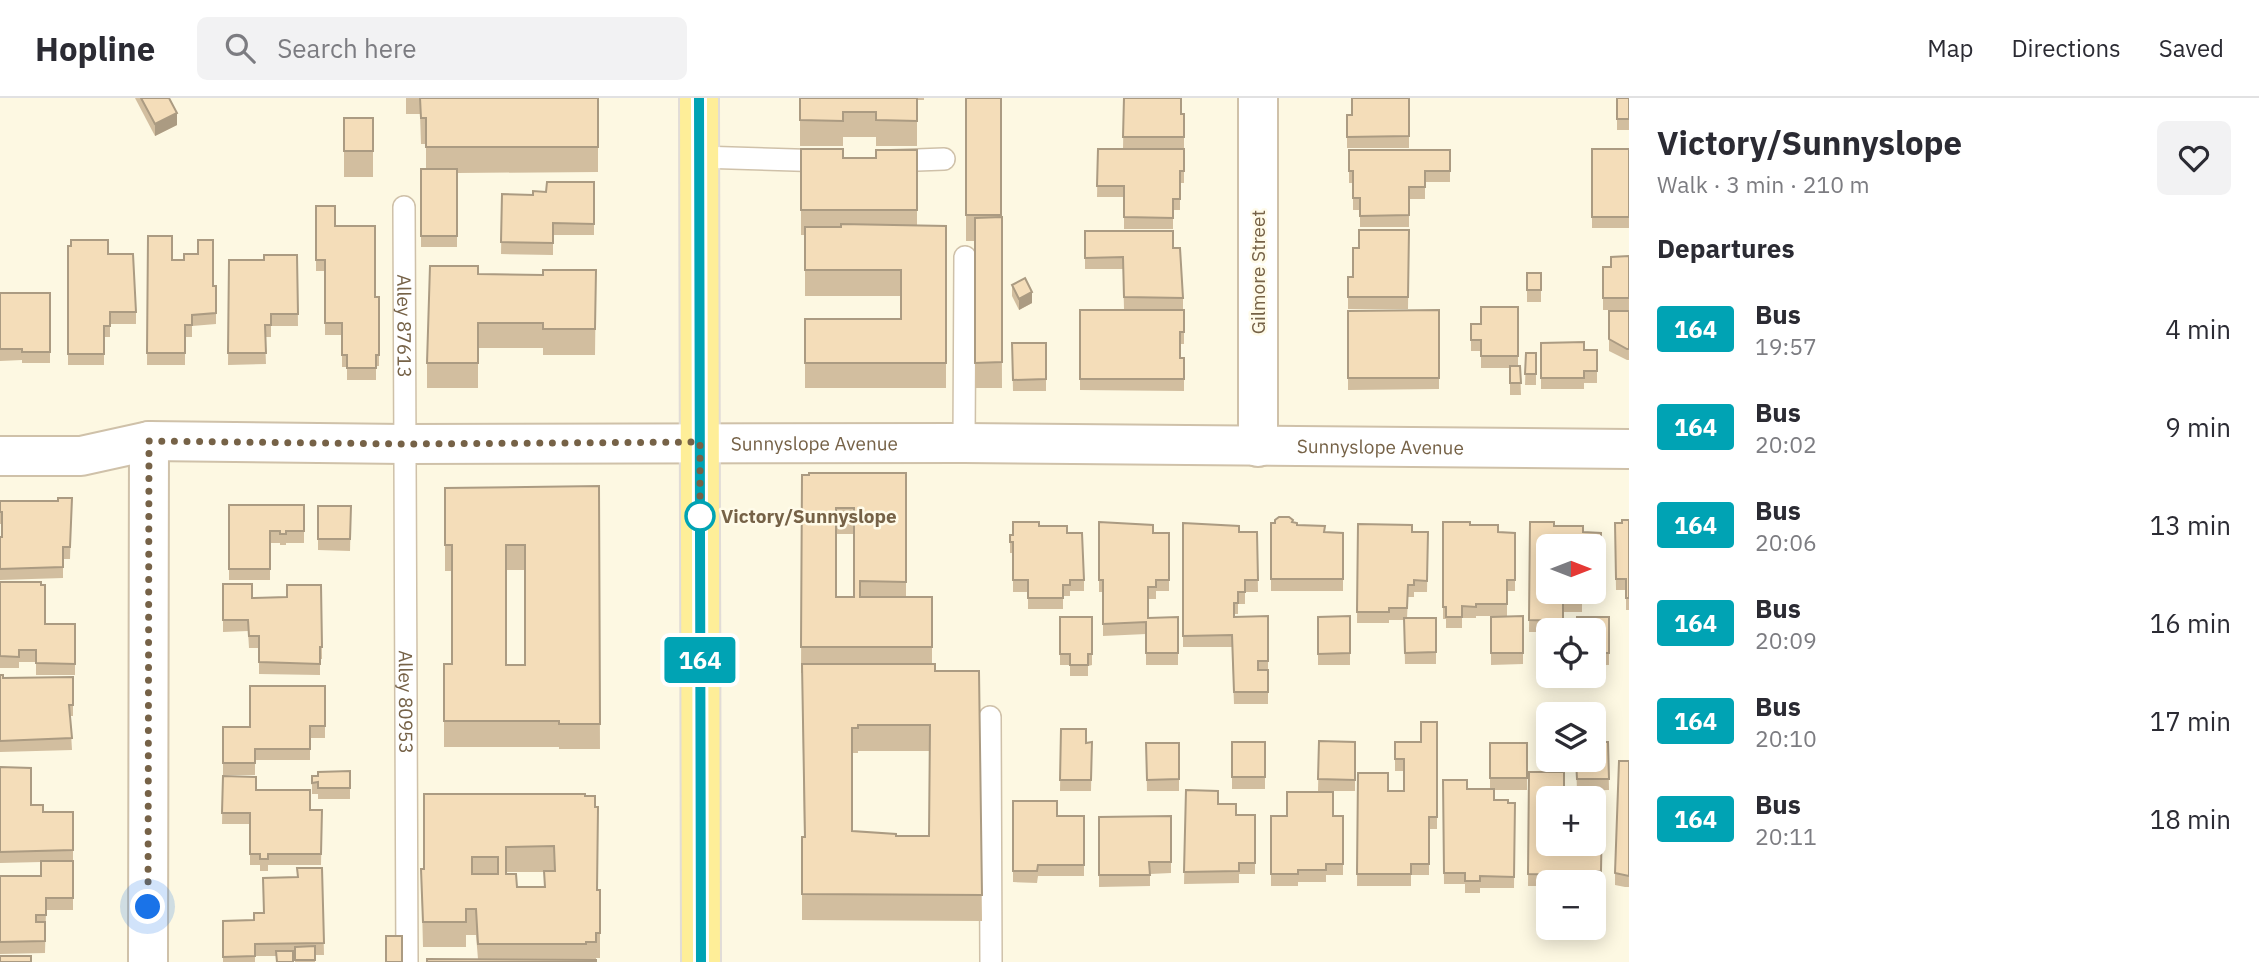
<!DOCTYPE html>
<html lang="en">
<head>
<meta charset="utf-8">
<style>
  body { margin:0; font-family:"IBM Plex Sans",sans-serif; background:#f2f2f3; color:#2b2b33; height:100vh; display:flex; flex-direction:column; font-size:26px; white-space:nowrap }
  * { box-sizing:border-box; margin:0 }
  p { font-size:23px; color:#7c7c81 }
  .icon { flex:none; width:38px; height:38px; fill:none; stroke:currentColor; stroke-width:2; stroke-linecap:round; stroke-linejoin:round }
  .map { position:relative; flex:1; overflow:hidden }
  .panel { display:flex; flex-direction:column; background:#fff; width:630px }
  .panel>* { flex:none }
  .badge { padding:0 14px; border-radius:5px; font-size:24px; line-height:46px }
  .needle { width:46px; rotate:90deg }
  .tools { position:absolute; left:1536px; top:436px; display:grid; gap:14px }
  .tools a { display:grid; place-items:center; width:70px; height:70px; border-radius:10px; background:#fff; box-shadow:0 4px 18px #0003; font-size:35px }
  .you { position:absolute; width:35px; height:35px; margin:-18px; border:5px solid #fff; border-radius:50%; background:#1a73e8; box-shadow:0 0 0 10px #1a73e833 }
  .map>.badge { position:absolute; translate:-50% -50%; box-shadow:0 0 0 4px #fff }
  h2 { padding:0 28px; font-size:26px; line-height:63px }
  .round { display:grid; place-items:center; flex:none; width:74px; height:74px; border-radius:10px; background:#f2f2f3 }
  .headline { display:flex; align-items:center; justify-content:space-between; height:119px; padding:0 28px }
  h1 { font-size:33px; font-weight:700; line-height:52px }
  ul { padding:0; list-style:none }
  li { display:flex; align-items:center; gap:21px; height:98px; padding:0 28px }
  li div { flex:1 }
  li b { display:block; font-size:26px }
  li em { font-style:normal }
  li .badge { min-width:77px; font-weight:700; text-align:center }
  header { display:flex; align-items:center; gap:42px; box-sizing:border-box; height:98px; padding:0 35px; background:#fff; border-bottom:2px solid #e1e1e2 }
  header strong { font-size:33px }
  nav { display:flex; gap:38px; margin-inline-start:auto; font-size:24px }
  .search { width:490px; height:63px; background:#f2f2f3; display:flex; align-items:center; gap:18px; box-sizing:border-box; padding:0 24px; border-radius:10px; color:#7c7c81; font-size:26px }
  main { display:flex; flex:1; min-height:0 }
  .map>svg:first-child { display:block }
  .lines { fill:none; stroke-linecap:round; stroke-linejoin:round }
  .service-casing { stroke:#cfc1a9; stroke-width:24 }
  .minor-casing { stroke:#cfc1a9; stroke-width:42 }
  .primary-casing { stroke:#e1dcd7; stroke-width:42 }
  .service { stroke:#fff; stroke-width:21 }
  .minor { stroke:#fff; stroke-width:38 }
  .primary { stroke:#feee98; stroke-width:38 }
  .wall { fill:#d2be9f; fill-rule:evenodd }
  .shaded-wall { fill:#ab9b82 }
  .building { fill:#f4ddb9; stroke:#ab9b82; stroke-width:2; fill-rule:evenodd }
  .line-casing { stroke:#fff; stroke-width:16 }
  .line { stroke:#00a3b4; stroke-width:10 }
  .walk { stroke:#766247; stroke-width:7; stroke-dasharray:0 12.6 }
  .stop-dot { fill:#fff; stroke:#00a3b4; stroke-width:3.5 }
  .labels { text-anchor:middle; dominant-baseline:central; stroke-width:5; stroke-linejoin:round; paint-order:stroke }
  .street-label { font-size:19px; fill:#766247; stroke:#fffbe9 }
  .stop-label { font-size:19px; font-weight:bold; fill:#766247; stroke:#fffbe9; text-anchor:start }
</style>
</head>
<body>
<header>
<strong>Hopline</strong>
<div class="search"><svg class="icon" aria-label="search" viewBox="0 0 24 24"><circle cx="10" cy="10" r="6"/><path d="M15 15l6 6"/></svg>Search here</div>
<nav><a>Map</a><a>Directions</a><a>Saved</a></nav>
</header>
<main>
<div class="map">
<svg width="1629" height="864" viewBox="0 0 1629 864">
  <rect width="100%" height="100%" fill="#fdf8e2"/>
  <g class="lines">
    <!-- service casing -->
    <g class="service-casing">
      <g id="service">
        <path d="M699,59L827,63"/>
        <path d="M890,63L944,61"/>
        <path id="s1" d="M404,109L407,864"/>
        <path d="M964,345L965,159"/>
        <path d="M990,619L991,864"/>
      </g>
    </g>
    <!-- minor casing -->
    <g class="minor-casing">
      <g id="minor">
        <path d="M1258,0V349"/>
        <path id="s2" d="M0,358H81L149,343L404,346L964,345L1629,351"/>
        <path d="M148,864L149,343"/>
      </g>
    </g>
    <!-- primary casing -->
    <g class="primary-casing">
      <path id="primary" d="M699,0L701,864"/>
    </g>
    <!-- service -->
    <use href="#service" class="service"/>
    <!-- minor -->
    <use href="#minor" class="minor"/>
    <!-- primary -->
    <use href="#primary" class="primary"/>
  </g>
  <!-- wall -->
  <g class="wall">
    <path d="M135,0H169L177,27L155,38Z"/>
    <path d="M406,0H598V74L457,75V149H421V71H426V46H421L420,16H406Z"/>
    <path d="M800,0H924V2H917V48H876V39H843V48H800Z"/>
    <path d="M966,0H1001L1002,290H975V143H966Z"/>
    <path d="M1124,0L1181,16H1184V51L1123,50Z"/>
    <path d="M1409,0V50H1347V17H1352Z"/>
    <rect x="1617" y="0" width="12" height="32"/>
    <rect x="344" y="20" width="29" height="59"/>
    <path d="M801,51L843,60H876L917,52V128H946V290H805V221H901V198H805V137H801Z"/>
    <path d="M1098,51H1184V85H1180V112H1173V131H1124V99H1097Z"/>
    <rect x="1592" y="51" width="37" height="79"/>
    <path d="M1349,52H1450V84H1425V101H1409V129H1360V112H1353V85H1349Z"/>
    <path d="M594,84V137H553V157L501,156L502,96L533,97Z"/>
    <path d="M316,108L335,128L375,199H379V268H376V282H347V269H342V237H325V173H316Z"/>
    <path d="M1409,132L1408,211H1348V179H1353L1359,150Z"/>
    <path d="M1085,133L1183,200V211H1124L1123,171H1085Z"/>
    <path d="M148,138L172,162L213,188H216V226L192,228V239H185V267H147Z"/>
    <path d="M68,148L108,156L136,214V226H110V239H104V267H68Z"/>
    <path d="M297,157L298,228H271V239H265L266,266L228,267L229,162H264Z"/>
    <path d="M1629,158V212H1603V169H1611Z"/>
    <path d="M596,172L595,257H543V250H478V290H427V265L478,176L543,177Z"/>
    <rect x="1527" y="175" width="14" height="29"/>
    <path d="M1012,187L1032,205L1019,212L1012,198Z"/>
    <path d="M0,195H50V265H22V262L0,263Z"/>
    <path d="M1518,209V268H1520L1521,297H1510V270H1481V253H1471V226H1481Z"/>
    <path d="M1080,212H1184V246H1180V260H1184V293L1080,292Z"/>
    <path d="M1439,212V291L1348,292V213Z"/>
    <path d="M1609,213H1629V262H1627L1609,253Z"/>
    <path d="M1046,245V293H1013L1012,246Z"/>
    <path d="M1541,245L1584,252H1597V285H1584V291H1541Z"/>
    <path d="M1526,255H1536V287H1525Z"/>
    <path d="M906,375V499H932V566L935,573H979L982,823L802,822V739H804L802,575H801L802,377ZM836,436H854V499H836ZM858,653H929V738H896L852,733V655H858Z"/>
    <path d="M599,388L600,651H559V649H444V566H452V473H445V390ZM506,472H525V567H506Z"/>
    <path d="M72,400L70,461H63V480L0,482V439H2V426H0V403H58Z"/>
    <path d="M229,407H304V445H286V447H280V445H270V482H229Z"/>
    <path d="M318,408H351L350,453L318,452Z"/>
    <path d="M1629,422V512H1626V492H1616L1615,425H1622Z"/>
    <path d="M1099,424L1153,435H1169V493H1156V501H1148V520L1178,519V567H1146V536L1103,538V494H1099Z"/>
    <path d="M1293,424L1297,427L1325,434L1343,435V493H1271V425Z"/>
    <path d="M1443,424L1470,427L1498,434L1515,435V493H1507V518H1476V520H1462V530H1446V521H1443Z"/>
    <path d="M1530,424L1554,428L1583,434L1601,435L1600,494H1582V514H1563V532H1549V534H1529ZM1594,448V494H1549Z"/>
    <path d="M1183,425L1239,434H1257L1258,494H1245V506H1238V516H1234V519L1268,518V606H1234L1232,549H1183Z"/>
    <path d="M1358,426L1412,434H1428L1427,494H1414V499H1408L1407,520H1436V566H1405L1404,522H1389V525H1357Z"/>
    <path d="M1039,428L1067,435L1084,482V493H1070V498H1063V511H1028V494H1013V455H1010V437Z"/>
    <path d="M0,484L45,526H75V577H36V564H19V570H0Z"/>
    <path d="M223,486L252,500L287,499V487H321L322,561H320V577L259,576V550H249L248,533L223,534Z"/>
    <path d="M1350,518V567H1318V519Z"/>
    <path d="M1523,518V566L1491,567V519Z"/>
    <path d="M1060,519H1092V567L1088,568V578H1070V567H1060Z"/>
    <path d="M1609,519V567H1594V532Z"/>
    <path d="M0,577L3,580L73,579V618H70L72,652L0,654Z"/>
    <path d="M325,588V640H310V662H255V677H223V629H250Z"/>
    <path d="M1437,624V731H1429V777H1411V788H1357L1358,675L1388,693H1404V673H1395V644H1421Z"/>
    <path d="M1061,631L1086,645L1092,644L1091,693H1060Z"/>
    <path d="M1319,643L1355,644V693H1318Z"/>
    <rect x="1232" y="644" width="33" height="47"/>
    <path d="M1608,644L1609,692L1577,693L1576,662Z"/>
    <path d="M1146,645H1179V693H1147Z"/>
    <path d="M1490,645H1527V692H1494V702L1508,705H1515L1514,790H1480V795H1465V786H1444L1443,682L1467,691H1490Z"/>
    <path d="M1629,663V789H1625L1615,787V775Z"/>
    <path d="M0,669L31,707L43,714H73V812H46L45,855L0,856V778H41V764L0,765Z"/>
    <path d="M350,673V701H318V696H312V678Z"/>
    <path d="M1529,674L1549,746L1602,719L1601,785L1549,784V788H1528Z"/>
    <path d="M223,678L310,712H322L321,767H268V773H260V767H250V726H222Z"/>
    <path d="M1186,692L1218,706L1236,717H1255V776H1239V785L1184,786Z"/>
    <path d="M585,698L595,709L598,734L597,792H600V860H596V864H427L478,861L476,837H466V849H423L421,771H424ZM506,774H544V789H517L506,776Z"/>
    <path d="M1013,703L1057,718H1084V778H1038L1037,785L1013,784Z"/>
    <path d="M1171,718V775L1150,776V788L1099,789V719Z"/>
    <path d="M1271,718H1343V777H1326V784H1298V788H1271Z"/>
    <path d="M297,770H322L324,857H315V864H295V857H293V864H276V858H255V864H223V823L254,822L264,815L297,779Z"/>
  </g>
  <!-- shaded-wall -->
  <g class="shaded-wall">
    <path d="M177,15V27L155,38V26Z"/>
    <path d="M1032,194V205L1019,212V201Z"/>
  </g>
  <!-- building -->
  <g class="building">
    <path d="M141,0H169L177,15L155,26Z"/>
    <path d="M420,0H598V49H426V20H421Z"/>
    <path d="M800,0H917V23L876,22V14H843V23L800,22Z"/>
    <rect x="966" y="0" width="35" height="117"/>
    <path d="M1124,0H1181V16H1184V39H1123Z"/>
    <path d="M1352,0H1409V38L1347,39V17H1352Z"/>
    <rect x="1617" y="0" width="12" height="21"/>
    <rect x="344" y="20" width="29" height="33"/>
    <path d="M801,51H843V60H876V52H917V112H801Z"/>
    <path d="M1098,51H1184V73H1180V101H1173V120L1124,119V88H1097Z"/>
    <rect x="1592" y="51" width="37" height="68"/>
    <path d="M1349,52H1450V73H1425V89H1409V117L1360,118V100H1353V73H1349Z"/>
    <rect x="421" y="71" width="36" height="67"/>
    <path d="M547,84H594V126L553,125V145L501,144L502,96L533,97V93L546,94Z"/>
    <path d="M316,108H335V128H375V199H379V257H376V270H347V257H342V225H325V162H316Z"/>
    <path d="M1002,119V264L975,265V120Z"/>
    <path d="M841,126L946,128V265H805V221H901V172H805V129H841Z"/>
    <path d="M1359,132H1409L1408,199H1348V179H1353V150H1359Z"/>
    <path d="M1085,133H1173V150H1180L1183,200L1124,199L1123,159L1085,160Z"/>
    <path d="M148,138H172V162H184V156H198V142H213V188H216V215L192,217V227H185V255H147Z"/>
    <path d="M71,142H108V156H133L136,214H110V228H104V256H68V148H71Z"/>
    <path d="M264,157H297L298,216H271V227H265L266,255H228L229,162H264Z"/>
    <path d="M1629,158V200H1603V169H1611V159Z"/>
    <path d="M430,168H478V176L543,177V172H596L595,231H543V225H478V265H427Z"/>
    <rect x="1527" y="175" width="14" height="17"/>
    <path d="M1025,180L1032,194L1019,201L1012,187Z"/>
    <path d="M0,195H50V254H22V251H0Z"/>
    <path d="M1481,209H1518V258H1481V242H1471V226H1481Z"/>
    <path d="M1080,212H1184V234H1180V260H1184V281H1080Z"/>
    <path d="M1439,212V280H1348V213Z"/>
    <path d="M1609,213H1629V251H1627L1609,241Z"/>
    <path d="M1584,244V252H1597V273H1584V280H1541V245Z"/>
    <path d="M1012,245H1046V281L1013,282Z"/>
    <path d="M1526,255H1536V276H1525Z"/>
    <path d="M1510,268H1520L1521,285H1510Z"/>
    <path d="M809,375H906V484L860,483V499H932V549H801L802,377H809ZM836,410H854V499H836Z"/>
    <path d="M599,388L600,626H559V623H444V566H452V447H445V390ZM506,447H525V567H506Z"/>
    <path d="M58,400H72L70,449H63V469L0,471V439H2V414H0V403H58Z"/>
    <path d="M229,407H304V433H286V436H280V433H270V471H229Z"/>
    <path d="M318,408H351L350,441H318Z"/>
    <path d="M1279,419H1289L1293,422L1292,424L1297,425V427L1325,428L1324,434L1343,435V481H1271V425H1275V422Z"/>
    <path d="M1622,422H1629V500H1626V481H1616L1615,425H1622Z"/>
    <path d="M1013,424H1039V428H1067V435H1082L1084,482H1070V487H1063V500H1028V482H1013V444H1010V437H1013Z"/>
    <path d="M1099,424L1153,427V435H1169V482H1156V489H1148V520L1178,519V555H1146V524L1103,526V482H1099Z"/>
    <path d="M1443,424H1470V427H1498V434L1515,435V482H1507V506H1476V509L1462,508V519H1446V509H1443Z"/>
    <path d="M1530,424H1554V428H1583V434L1601,435L1600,483L1594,482V448H1549V494H1582V503H1563V523L1529,522Z"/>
    <path d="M1183,425L1239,428V434H1257L1258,482H1245V494H1238V505H1234V519L1268,518V563H1258V572H1268V594H1234L1232,537L1183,538Z"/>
    <path d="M1358,426L1412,427V434H1428L1427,483L1414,482V487H1408L1407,510H1389V514H1357Z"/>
    <path d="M0,484H41V487H45V526H75V566L36,565V552H19V559L0,558Z"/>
    <path d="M223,486H252V500L287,499V487H321L322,549H320V566L259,564V538H249L248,522H223Z"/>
    <path d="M1350,518V555L1318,556V519Z"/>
    <path d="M1523,518V555H1491V519Z"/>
    <path d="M1060,519H1092V556H1088V567H1070V556H1060Z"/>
    <path d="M1577,519H1609V555H1594V532H1577Z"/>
    <path d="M1404,520H1436V554L1405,555Z"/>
    <path d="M802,566H935V573H979L982,797L802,796V739H805ZM858,627H930L929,738H896V736L852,733V630H858Z"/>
    <path d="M0,577H3V580L73,579V607H69L72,640L0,643Z"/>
    <path d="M250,588H325V628H310V651H255V665H223V629H250Z"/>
    <path d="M1421,624H1437V719H1429V766H1411V776H1357L1358,675H1388V693H1404V661H1395V644H1421Z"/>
    <path d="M1061,631H1086V645L1092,644L1091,682H1060Z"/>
    <path d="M1319,643L1355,644V682L1318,681Z"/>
    <rect x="1232" y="644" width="33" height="35"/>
    <path d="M1594,644H1608L1609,681H1577L1576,662H1594Z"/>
    <path d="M1146,645H1179V681L1147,682Z"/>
    <rect x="1490" y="645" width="37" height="35"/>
    <path d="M1619,663H1629V778L1615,775Z"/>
    <path d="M0,669L31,670V707H43V714H73V752L0,754Z"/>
    <path d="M350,673V690H318V684L312,685V678H318V674Z"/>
    <path d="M1529,674H1564V698H1589V700H1549V746H1594V719H1602L1601,773H1567V777L1528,776Z"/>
    <path d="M223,678L256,679V692H310V712H322L321,756H268V761H260V756H250V715H222Z"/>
    <path d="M1443,682H1467V691H1494V702H1508V705H1515L1514,779L1480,778V783H1465V775H1444Z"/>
    <path d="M1186,692L1218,693V706H1236V717H1255V765H1239V773L1184,774Z"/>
    <path d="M1287,694H1333V718H1343V766H1326V772H1298V776H1271V718H1287Z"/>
    <path d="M424,696H585V698H595V709H598L597,792H600V835H596V844H586V846H478L476,811H466V824H423L421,771H424ZM554,748L555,773H544L545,789H517L516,776H506V749ZM472,759H498V776H472Z"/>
    <path d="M1013,703H1057V718H1084V767H1038L1037,773H1013Z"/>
    <path d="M1171,718V764H1149L1150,777H1099V719Z"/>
    <path d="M41,763H73V800H46V817H36V824H45V843L0,844V778H41Z"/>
    <path d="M297,770H322L324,845L255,846V858L223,859V823L254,822V815H264L263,780L298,779Z"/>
    <rect x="386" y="838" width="16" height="26"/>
    <path d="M315,848V862H295V849Z"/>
    <path d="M276,853H293V864H277Z"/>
    <rect x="0" y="858" width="31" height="6"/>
    <path d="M427,861L596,862V864H427Z"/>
  </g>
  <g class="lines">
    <!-- line casing -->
    <g class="line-casing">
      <path id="line" d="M699,0L701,864"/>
    </g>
    <!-- line -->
    <use href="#line" class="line"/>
    <!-- walk -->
    <path class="walk" d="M148,809L149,343L404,346L700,344V423V418"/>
  </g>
  <!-- markers -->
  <circle class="stop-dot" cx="700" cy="418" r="14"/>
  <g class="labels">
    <!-- street labels -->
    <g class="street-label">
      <text transform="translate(1258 174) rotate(-90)">Gilmore Street</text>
      <text stroke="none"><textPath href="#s1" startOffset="119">Alley 87613</textPath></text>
      <text stroke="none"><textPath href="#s2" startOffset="816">Sunnyslope Avenue</textPath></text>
      <text stroke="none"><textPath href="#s2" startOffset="1382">Sunnyslope Avenue</textPath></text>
      <text stroke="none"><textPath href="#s1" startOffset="495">Alley 80953</textPath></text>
    </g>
    <!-- stop labels -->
    <g class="stop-label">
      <text x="721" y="418">Victory/Sunnyslope</text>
    </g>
  </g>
</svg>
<div class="tools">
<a><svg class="needle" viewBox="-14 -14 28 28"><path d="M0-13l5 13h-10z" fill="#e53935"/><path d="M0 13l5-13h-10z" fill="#7c7c81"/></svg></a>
<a><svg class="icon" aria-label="locate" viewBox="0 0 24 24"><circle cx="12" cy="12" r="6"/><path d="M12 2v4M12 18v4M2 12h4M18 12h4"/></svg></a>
<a><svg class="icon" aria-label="layers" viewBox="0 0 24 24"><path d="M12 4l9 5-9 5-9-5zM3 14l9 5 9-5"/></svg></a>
<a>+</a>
<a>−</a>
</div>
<div class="you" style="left:148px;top:809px"></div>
<b class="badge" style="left:700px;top:562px;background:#00a3b4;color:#fff">164</b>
</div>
<section class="panel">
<div class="headline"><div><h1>Victory/Sunnyslope</h1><p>Walk · 3 min · 210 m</p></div><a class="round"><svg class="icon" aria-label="heart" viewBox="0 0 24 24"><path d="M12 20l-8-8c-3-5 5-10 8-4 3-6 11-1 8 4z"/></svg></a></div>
<h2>Departures</h2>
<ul>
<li><span class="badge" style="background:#00a3b4;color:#fff">164</span><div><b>Bus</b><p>19:57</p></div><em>4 min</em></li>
<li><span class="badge" style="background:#00a3b4;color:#fff">164</span><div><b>Bus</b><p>20:02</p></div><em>9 min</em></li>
<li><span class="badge" style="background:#00a3b4;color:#fff">164</span><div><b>Bus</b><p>20:06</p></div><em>13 min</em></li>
<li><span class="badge" style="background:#00a3b4;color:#fff">164</span><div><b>Bus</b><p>20:09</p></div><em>16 min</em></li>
<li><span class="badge" style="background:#00a3b4;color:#fff">164</span><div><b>Bus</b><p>20:10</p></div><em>17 min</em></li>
<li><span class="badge" style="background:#00a3b4;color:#fff">164</span><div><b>Bus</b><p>20:11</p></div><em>18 min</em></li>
</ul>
</section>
</main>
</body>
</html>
